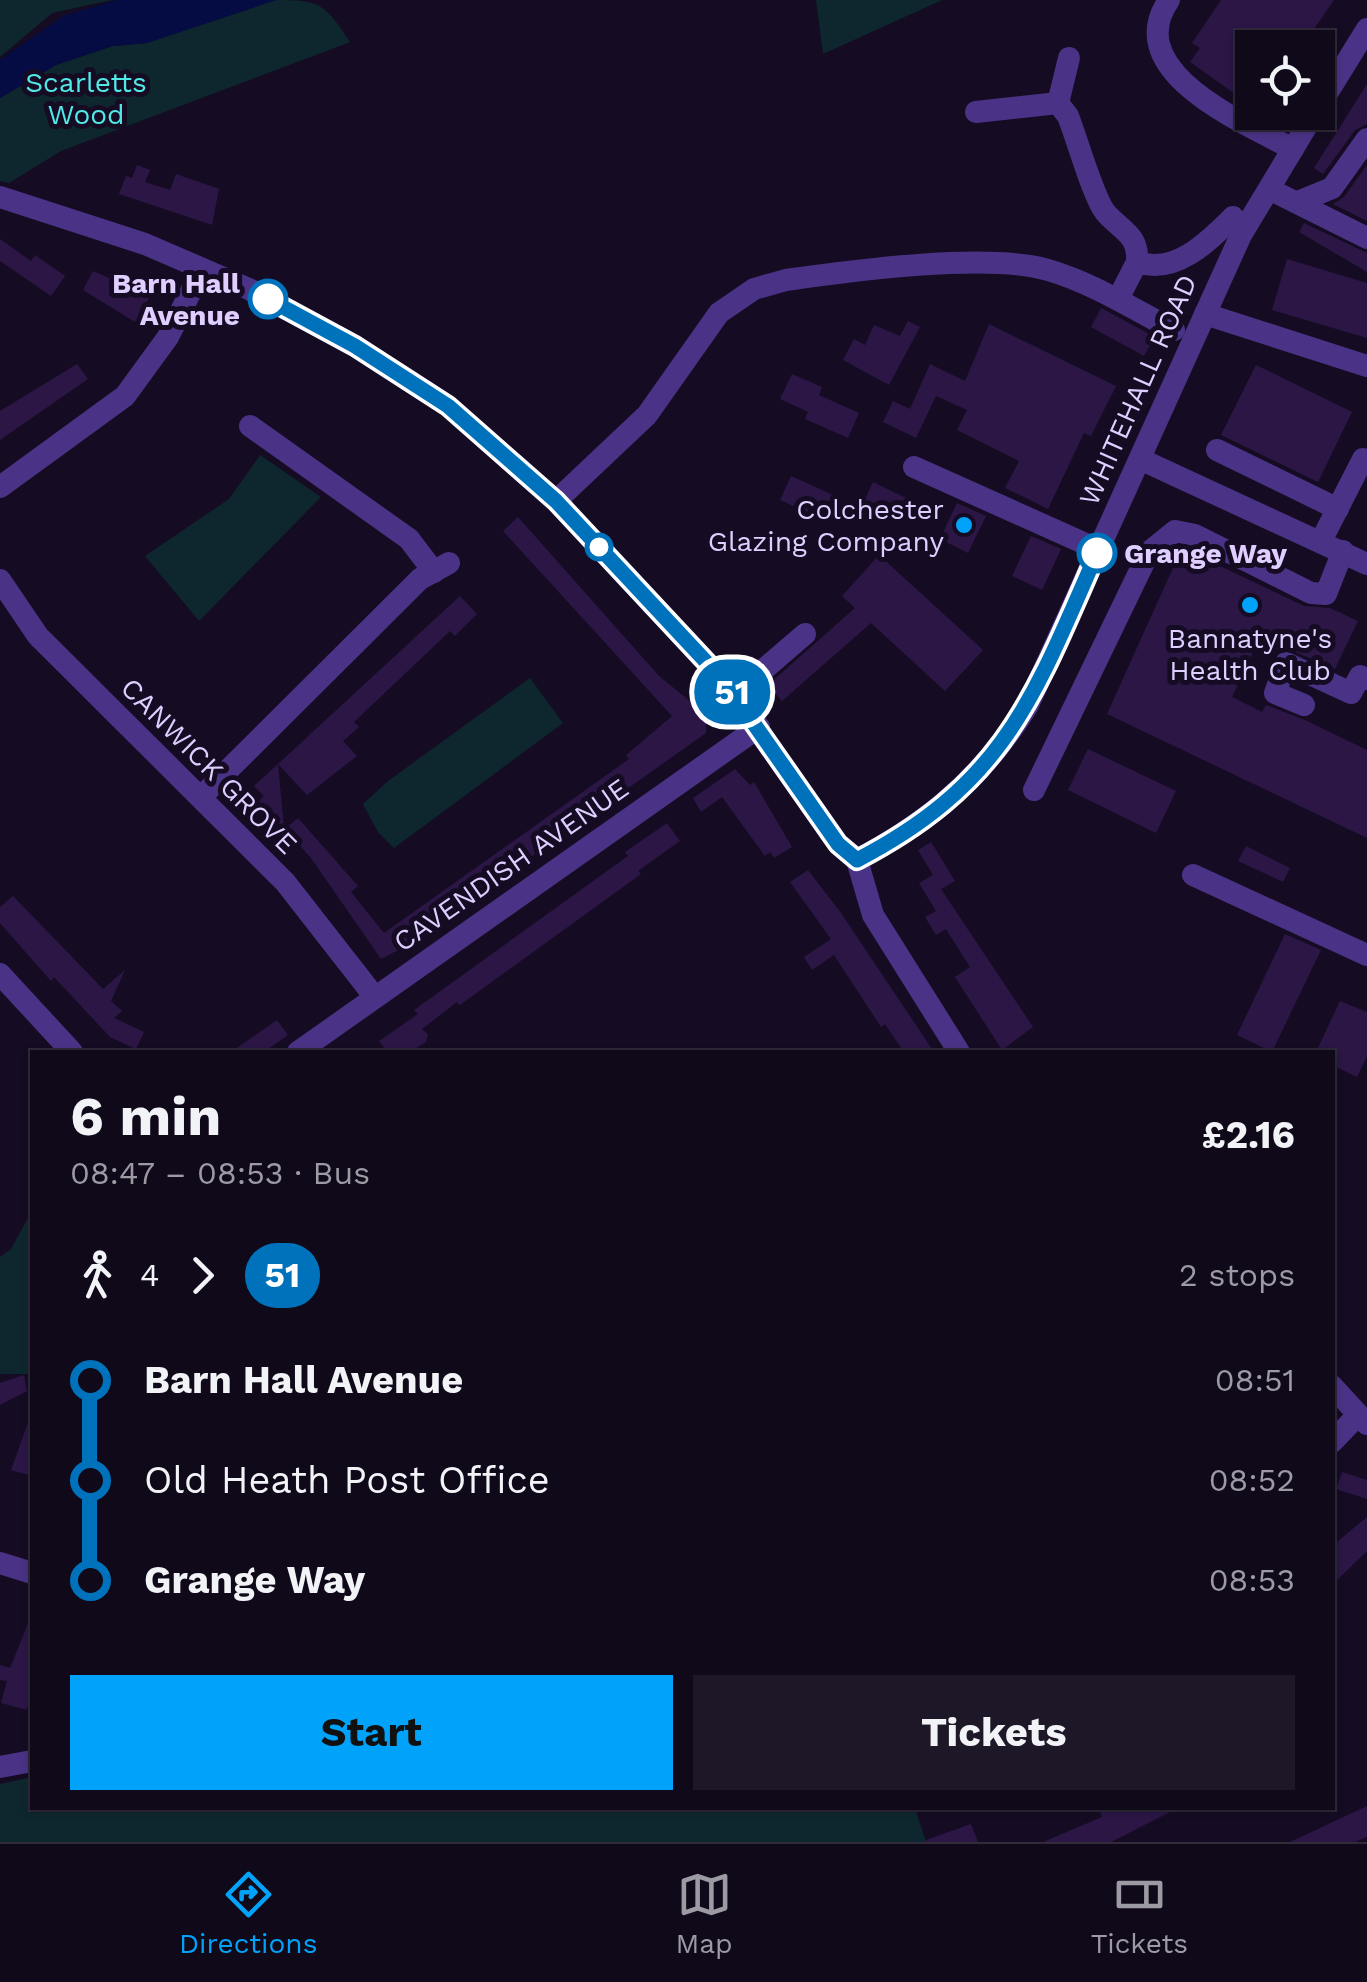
<!DOCTYPE html>
<html lang="en">
<head>
<meta charset="utf-8">
<style>
  body { margin:0; font-family:"Work Sans",sans-serif; background:#1e1727; color:#f1f3f6; height:100vh; display:flex; flex-direction:column; font-size:38px; white-space:nowrap }
  * { box-sizing:border-box; margin:0 }
  p { font-size:32px; color:#9c9aa2 }
  .icon { flex:none; width:55px; height:55px; fill:none; stroke:currentColor; stroke-width:2; stroke-linecap:round; stroke-linejoin:round }
  .map { position:relative; flex:1; overflow:hidden }
  .drawer { position:absolute; left:30px; top:1050px; width:1305px; height:760px; display:flex; flex-direction:column; background:#10091a; border-radius:0px; box-shadow:0 2px 8px #0004,0 0 0 2px #302a39 }
  .drawer>* { flex:none }
  .badge { padding:0 20px; border-radius:32px; font-size:35px; line-height:65px }
  .controls { position:absolute; left:1235px; top:30px; display:grid; gap:20px }
  .controls a { display:grid; place-items:center; width:100px; height:100px; border-radius:0px; background:#10091a; box-shadow:0 2px 8px #0004,0 0 0 2px #302a39; font-size:50px }
  .map>.badge { position:absolute; translate:-50% -50%; box-shadow:0 0 0 5px #fff }
  .legs { display:flex; align-items:center; gap:15px; height:110px; padding:0 40px; font-size:32px }
  .legs p { margin-inline-start:auto }
  .summary { display:flex; align-items:center; justify-content:space-between; height:170px; padding:0 40px }
  h1 { font-size:55px; font-weight:700; line-height:75px }
  .action { display:flex; gap:20px; margin-top:auto; padding:20px 40px }
  .action a { flex:1; height:115px; border-radius:0px; background:#00a3f9; color:#111; font-size:40px; font-weight:700; line-height:115px; text-align:center }
  .action a+a { background:#1e1727; color:#f1f3f6 }
  ul { padding:0 40px; list-style:none }
  li { display:flex; align-items:center; gap:35px; height:100px; font-size:38px }
  li i { display:grid; place-items:center; width:15px; height:100%; margin:0 12px; background:currentColor }
  li i::after { content:''; width:25px; height:25px; margin:-12px; border:8px solid; border-radius:50%; background:#10091a }
  li p { margin-inline-start:auto }
  li:first-child i { background:linear-gradient(#0000 50%,currentColor 0) }
  li:last-child i { background:linear-gradient(currentColor 50%,#0000 0) }
  .menu { display:flex; justify-content:space-around; align-items:center; height:140px; border-top:2px solid #302a39; background:#10091a; font-size:28px; color:#9c9aa2 }
  .menu a { display:grid; justify-items:center; gap:5px }
  .menu .current { color:#00a3f9 }
  .map>svg:first-child { display:block }
  .green { fill:#0e272e }
  .water { fill:#050c43 }
  .building { fill:#2b1646 }
  .lines { fill:none; stroke-linecap:round; stroke-linejoin:round }
  .minor { stroke:#4a3386; stroke-width:22 }
  .line-1-casing { stroke:#fff; stroke-width:22 }
  .line-1 { stroke:#0072bc; stroke-width:15 }
  .stop-1-dot { fill:#fff; stroke:#0072bc; stroke-width:5 }
  .poi-dot { fill:#00a3f9; stroke:#150c23; stroke-width:4 }
  .labels { text-anchor:middle; dominant-baseline:central; stroke-width:10; stroke-linejoin:round; paint-order:stroke }
  .park-label { font-size:28px; fill:#50e9e8; stroke:#150c23 }
  .stop-label { font-size:28px; font-weight:bold; fill:#dfceff; stroke:#150c23; text-anchor:end }
  .street-label { font-size:28px; fill:#dfceff; stroke:#150c23 }
  .poi-label { font-size:28px; fill:#dfceff; stroke:#150c23; text-anchor:end }
</style>
</head>
<body>
<div class="map">
<svg width="1367" height="1842" viewBox="0 0 1367 1842">
  <rect width="100%" height="100%" fill="#150c23"/>
  <!-- green -->
  <g class="green">
    <path d="M0,0H112L52,13L0,57Z"/>
    <path d="M276,0C321,0 325,4 350,42L61,151L9,183L0,181V98L56,65L113,46L147,43Z"/>
    <path d="M816,0H942L823,54Z"/>
    <path d="M260,455L321,497L199,621L145,556L229,499Z"/>
    <path d="M530,678L563,723L394,848L378,832L363,804L388,781Z"/>
    <path d="M29,1216L32,1219V1374H0V1257L11,1249Z"/>
    <path d="M32,1777V1808H915L926,1842H0V1784Z"/>
  </g>
  <!-- water -->
  <path class="water" d="M117,0H276L147,43L113,46L56,65L0,98V60L63,16Z"/>
  <!-- building -->
  <g class="building">
    <path d="M1221,0H1334L1301,48H1252V106L1190,62L1200,48L1192,43Z"/>
    <path d="M1367,84V124L1355,130L1323,174L1314,168Z"/>
    <path d="M137,165L150,170L145,182L170,190L176,174L219,189L212,225L119,194L126,176L132,178Z"/>
    <path d="M1367,165V221L1333,204L1344,197Z"/>
    <path d="M1304,223L1367,253V272L1299,232Z"/>
    <path d="M0,239L31,261L35,255L65,276L51,296L0,261Z"/>
    <path d="M1287,259L1367,283V338L1272,310Z"/>
    <path d="M93,271L150,296L135,322L83,290Z"/>
    <path d="M1101,308L1155,337L1144,356L1091,327Z"/>
    <path d="M908,321L920,327L889,385L843,360L854,339L865,345L874,325L900,336Z"/>
    <path d="M989,324L1116,386L1091,436L1084,433L1048,509L1005,488L1019,461L957,430L967,410L936,396L916,438L883,422L893,401L910,409L930,364L965,381Z"/>
    <path d="M77,364L88,379L0,440V411Z"/>
    <path d="M1256,365L1352,412L1318,482L1221,435Z"/>
    <path d="M792,374L822,387L819,395L859,413L848,438L805,419L808,412L780,399Z"/>
    <path d="M791,476L833,495L822,519L780,500Z"/>
    <path d="M873,482L906,498L896,518L863,503Z"/>
    <path d="M957,503L986,516L968,553L940,539Z"/>
    <path d="M518,517L659,676L691,702L706,723V733L404,947L381,959L311,858L285,829L298,818L358,886L351,892L384,933L629,759L626,755L672,716L503,531Z"/>
    <path d="M1031,536L1061,549L1042,590L1012,576Z"/>
    <path d="M1182,548L1304,606L1330,608L1358,621L1335,669L1260,637L1232,697L1262,712L1266,705L1305,720L1367,750V838L1107,714Z"/>
    <path d="M879,555L983,650L945,691L871,623L782,701L768,685L855,608L842,596Z"/>
    <path d="M460,596L477,614L455,636L450,631L354,722L359,727L343,741L357,756L307,795L278,764Z"/>
    <path d="M1088,749L1176,791L1156,833L1068,790Z"/>
    <path d="M278,764L284,828L256,804L264,796L254,786Z"/>
    <path d="M735,769L750,785L754,782L792,847L774,858L770,852L765,856L722,797L701,812L693,798Z"/>
    <path d="M667,823L680,841L638,871L641,874L460,1005L457,1002L422,1029L428,1034L426,1042L410,1052H387L379,1041L418,1014L414,1010L628,856L625,852Z"/>
    <path d="M931,842L955,881L941,889L1033,1027L1002,1050L955,977L970,967L946,929L936,935L925,917L936,911L919,883L933,875L918,850Z"/>
    <path d="M1246,846L1290,868L1283,882L1238,861Z"/>
    <path d="M808,870L841,913L934,1052H904L885,1024L881,1027L834,955L812,970L804,957L831,939L790,882Z"/>
    <path d="M13,896L103,989L125,970L111,1001L122,1011L114,1018L144,1032L136,1049L110,1037L54,977L51,981L0,923V907Z"/>
    <path d="M1285,934L1321,950L1272,1052L1237,1035Z"/>
    <path d="M1340,1001L1367,1012V1056L1357,1077L1332,1065V1052H1316Z"/>
    <path d="M277,1020L288,1035L264,1052H231Z"/>
    <path d="M24,1375L27,1391L0,1405V1383Z"/>
    <path d="M29,1420H32V1476L11,1470Z"/>
    <path d="M1342,1472L1367,1480V1499L1336,1489Z"/>
    <path d="M1367,1517V1551L1332,1585V1546Z"/>
    <path d="M29,1621L32,1622V1688L27,1710L1,1703L7,1681L0,1680V1665L10,1668Z"/>
    <path d="M1367,1806V1837L1355,1842H1290Z"/>
    <path d="M1111,1808H1178L1111,1842H1043L1102,1817L1100,1811Z"/>
    <path d="M971,1824L978,1842H926V1840Z"/>
  </g>
  <g class="lines">
    <!-- minor -->
    <g class="minor">
      <path d="M1169,0C1120,71 1242,122 1293,149"/>
      <path d="M1058,103L1069,58"/>
      <path d="M1318,108L1367,29"/>
      <path d="M976,112L1058,103L1068,116C1077,139 1093,196 1105,212C1121,231 1139,234 1137,262"/>
      <path d="M1271,190L1367,238"/>
      <path d="M0,197L145,244L249,289L355,346L448,406L556,501L724,681L838,844L857,860L873,915L959,1052"/>
      <path d="M1298,202L1332,188L1367,139"/>
      <path d="M1118,299L1137,262C1175,275 1207,243 1233,217"/>
      <path d="M1205,314L1367,366"/>
      <path d="M250,426L409,539L434,572"/>
      <path d="M1217,450L1338,509"/>
      <path d="M1142,460L1367,564"/>
      <path d="M914,467L1099,550"/>
      <path d="M0,487L125,396L168,337L202,269"/>
      <path d="M556,501L647,415L719,313L754,289L786,280C850,271 988,252 1048,270C1093,283 1133,309 1174,330"/>
      <path d="M1321,541L1363,459"/>
      <path d="M0,580L38,636L285,882L374,996"/>
      <path d="M734,695L805,634"/>
      <path d="M1304,705L1275,693L1286,663L1351,693L1360,676L1367,679"/>
      <path d="M1034,790L1149,552L1175,531L1195,535L1311,593L1326,594L1343,551"/>
      <path d="M202,796L420,579L449,563"/>
      <path d="M857,860C929,822 985,775 1028,705L1241,235L1315,112"/>
      <path d="M1193,875L1367,955"/>
      <path d="M0,974L72,1052"/>
      <path d="M298,1052L759,727"/>
      <path d="M1332,1386L1367,1424"/>
      <path d="M1332,1442L1358,1415"/>
      <path d="M0,1563L32,1573"/>
      <path d="M0,1767L32,1761"/>
    </g>
  </g>
  <g class="lines">
    <!-- line-1 casing -->
    <g class="line-1-casing">
      <path id="line-1" d="M268,299L355,346L448,406L556,501L724,681L838,844L857,860C1005,783 1034,697 1097,553"/>
    </g>
    <!-- line-1 -->
    <use href="#line-1" class="line-1"/>
  </g>
  <!-- markers -->
  <g class="stop-1-dot">
    <circle cx="268" cy="299" r="18"/>
    <circle cx="599" cy="547" r="12"/>
    <circle cx="1097" cy="553" r="18"/>
  </g>
  <g class="poi-dot">
    <circle cx="964" cy="525" r="10"/>
    <circle cx="1250" cy="605" r="10"/>
  </g>
  <g class="labels">
    <!-- park labels -->
    <g class="park-label">
      <text x="86" y="82">Scarletts<tspan x="86" dy="32">Wood</tspan></text>
    </g>
    <!-- stop labels -->
    <g class="stop-label">
      <text x="240" y="283">Barn Hall<tspan x="240" dy="32">Avenue</tspan></text>
      <text x="1124" y="553" text-anchor="start">Grange Way</text>
    </g>
    <!-- street labels -->
    <g class="street-label">
      <text transform="translate(1138 390) rotate(-66)">WHITEHALL ROAD</text>
      <text transform="translate(209 766) rotate(45)">CANWICK GROVE</text>
      <text transform="translate(511 865) rotate(-35)">CAVENDISH AVENUE</text>
    </g>
    <!-- poi labels -->
    <g class="poi-label">
      <text x="944" y="509">Colchester<tspan x="944" dy="32">Glazing Company</tspan></text>
      <text x="1250" y="638" text-anchor="middle">Bannatyne's<tspan x="1250" dy="32">Health Club</tspan></text>
    </g>
  </g>
</svg>
<div class="controls">
<a><svg class="icon" aria-label="locate" viewBox="0 0 24 24"><circle cx="12" cy="12" r="6"/><path d="M12 2v4M12 18v4M2 12h4M18 12h4"/></svg></a>
</div>
<b class="badge" style="left:732px;top:692px;background:#0072bc;color:#fff">51</b>
<section class="drawer">
<div class="summary"><div><h1>6 min</h1><p>08:47 – 08:53 · Bus</p></div><b>£2.16</b></div>
<div class="legs"><svg class="icon" aria-label="walk" viewBox="0 0 24 24"><circle cx="13" cy="4" r="2"/><path d="M13 8l-2 6 4 7M11 14l-3 7M7 12l3-4h3l4 4"/></svg>4<svg class="icon" aria-label="forward" viewBox="0 0 24 24"><path d="M9 5l7 7-7 7"/></svg><b class="badge" style="background:#0072bc;color:#fff">51</b><p>2 stops</p></div>
<ul>
<li><i style="color:#0072bc"></i><b>Barn Hall Avenue</b><p>08:51</p></li>
<li><i style="color:#0072bc"></i><span>Old Heath Post Office</span><p>08:52</p></li>
<li><i style="color:#0072bc"></i><b>Grange Way</b><p>08:53</p></li>
</ul>
<div class="action"><a>Start</a><a>Tickets</a></div>
</section>
</div>
<nav class="menu">
<a class="current"><svg class="icon" aria-label="directions" viewBox="0 0 24 24"><path d="M12 3l9 9-9 9-9-9zM9 14v-3h6M13 9l2 2-2 2"/></svg>Directions</a>
<a><svg class="icon" aria-label="map" viewBox="0 0 24 24"><path d="M3 6l6-2 6 2 6-2v14l-6 2-6-2-6 2zM9 4v14M15 6v14"/></svg>Map</a>
<a><svg class="icon" aria-label="tickets" viewBox="0 0 24 24"><path d="M3 7h18v10H3zM15 7v10"/></svg>Tickets</a>
</nav>
</body>
</html>
